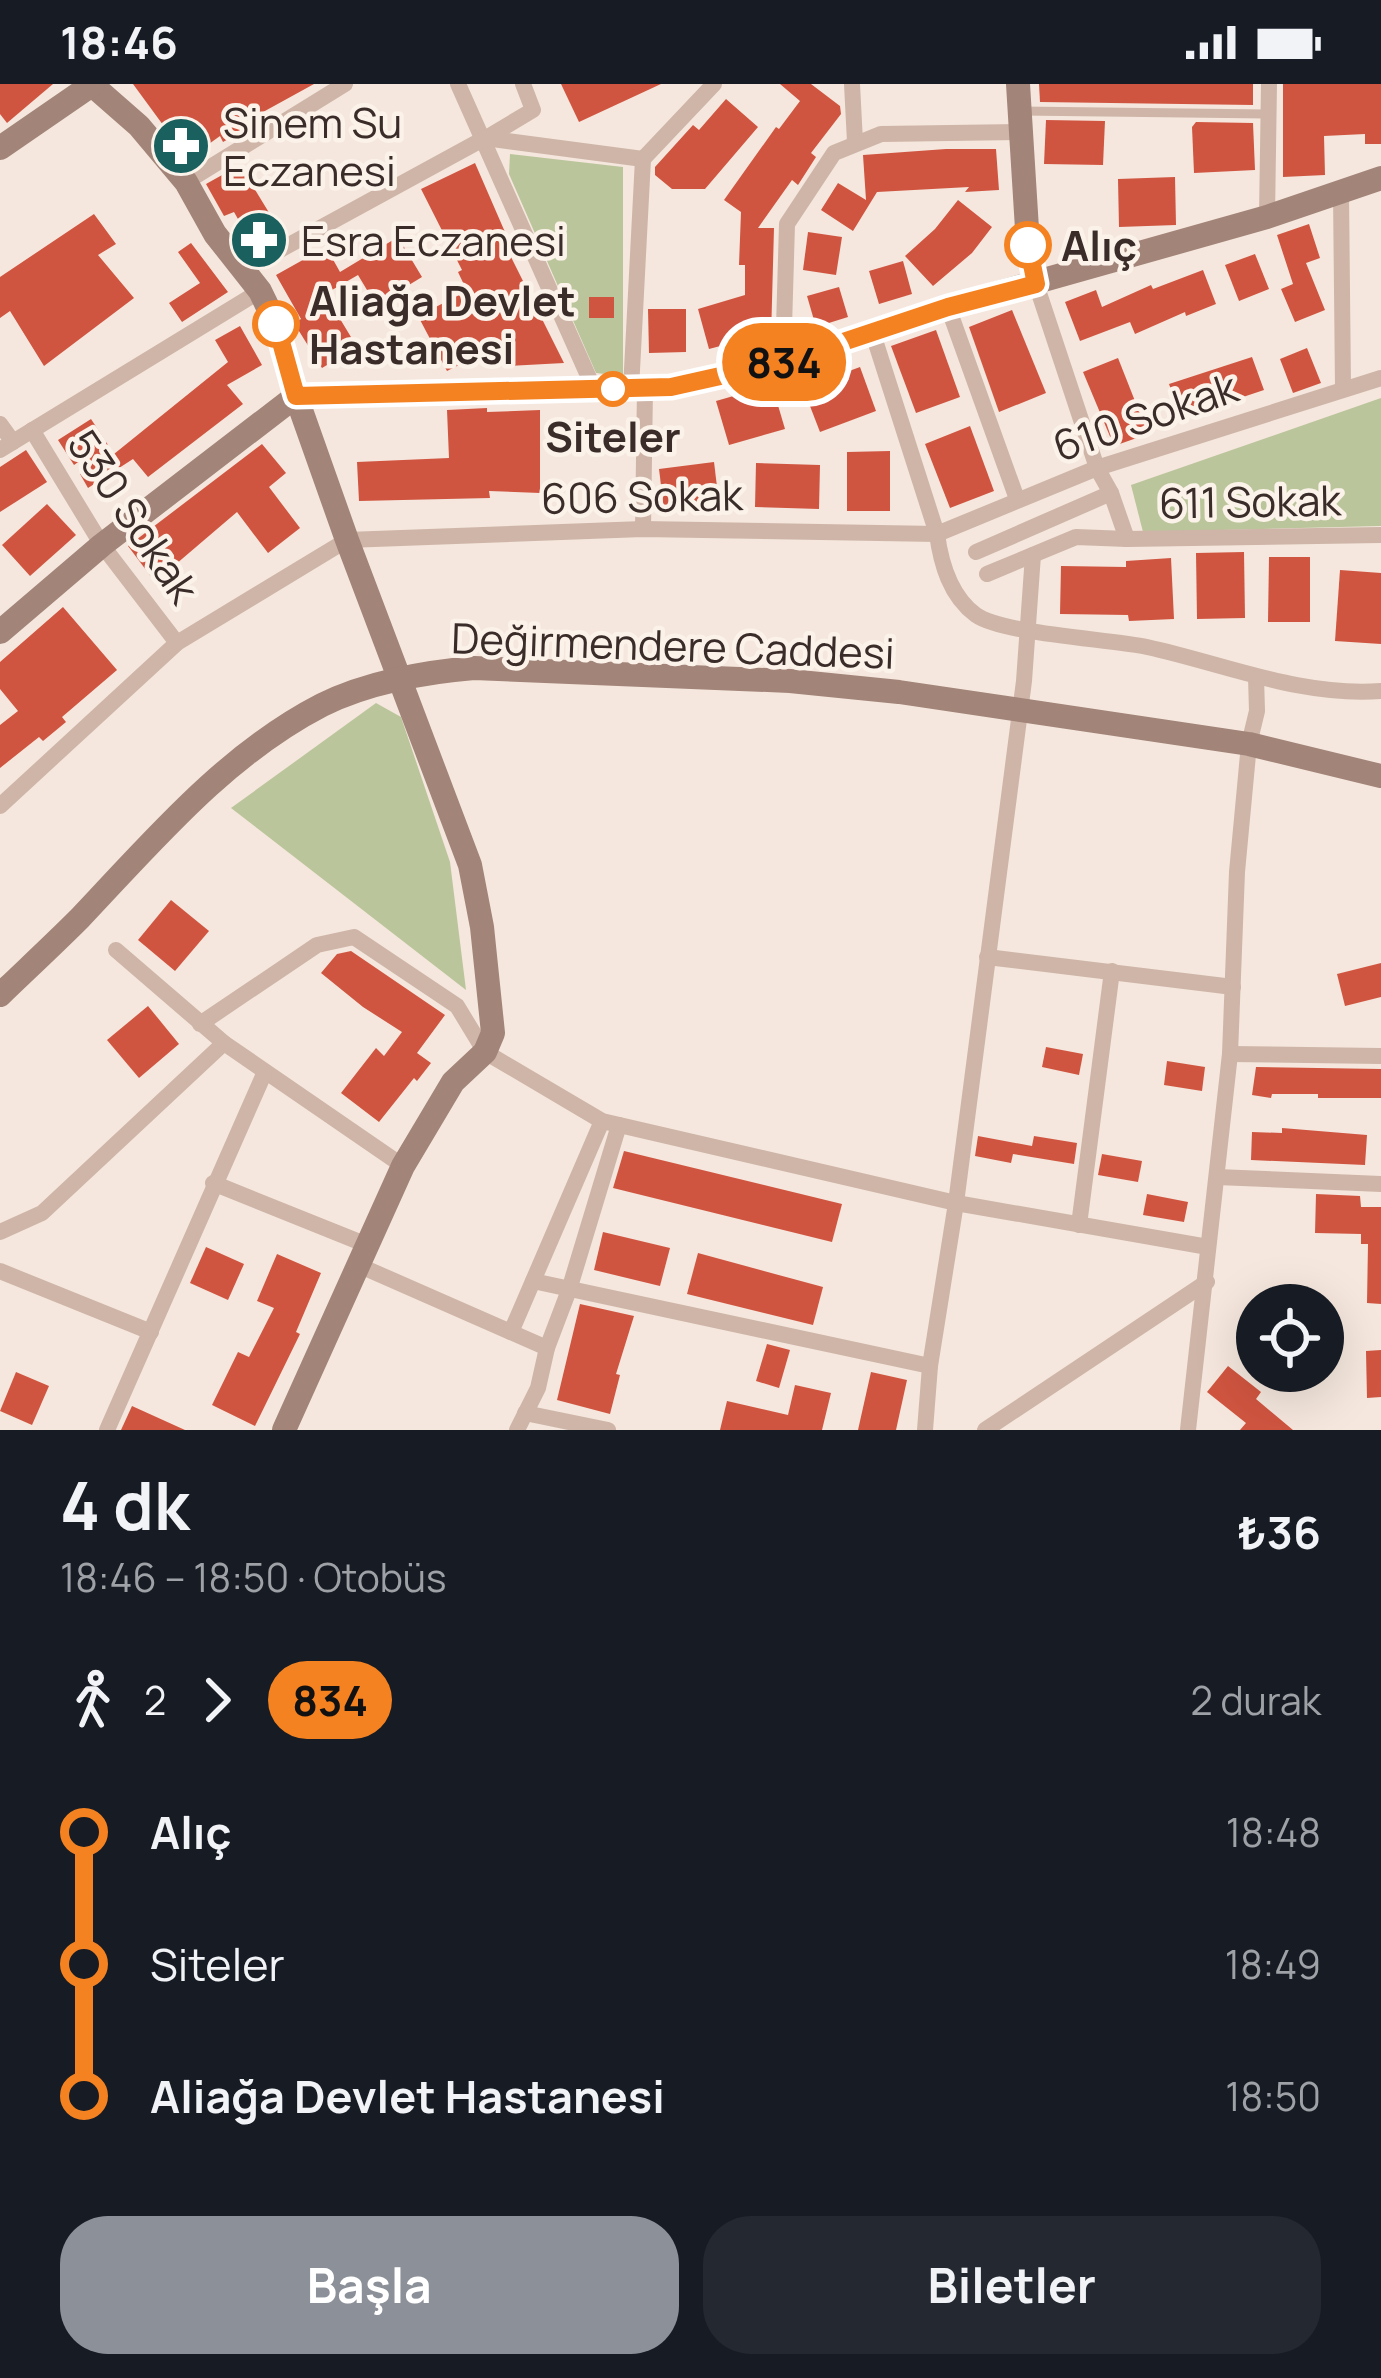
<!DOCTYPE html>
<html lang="tr">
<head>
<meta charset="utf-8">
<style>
  body { margin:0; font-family:Manrope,sans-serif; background:#242831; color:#f1f3f6; height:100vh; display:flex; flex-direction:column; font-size:45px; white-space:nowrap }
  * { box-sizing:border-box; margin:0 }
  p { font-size:39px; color:#9ea1a6 }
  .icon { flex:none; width:66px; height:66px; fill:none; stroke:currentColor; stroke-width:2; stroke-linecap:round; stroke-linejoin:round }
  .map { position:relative; height:1346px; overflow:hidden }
  .details { display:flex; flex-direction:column; background:#171b24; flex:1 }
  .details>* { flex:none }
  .badge { padding:0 24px; border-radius:39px; font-size:42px; line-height:78px }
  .fabs { position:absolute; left:1236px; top:1200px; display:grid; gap:24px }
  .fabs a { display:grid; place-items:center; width:108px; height:108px; border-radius:50%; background:#171b24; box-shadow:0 12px 48px #0002; font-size:60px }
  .map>.badge { position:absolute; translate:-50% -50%; box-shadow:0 0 0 6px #fff }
  .legs { display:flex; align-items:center; gap:18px; height:132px; padding:0 60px; font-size:39px }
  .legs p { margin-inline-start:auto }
  .head { display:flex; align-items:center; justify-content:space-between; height:204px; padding:0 60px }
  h1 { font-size:66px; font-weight:700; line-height:90px }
  .cta { display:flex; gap:24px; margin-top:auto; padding:24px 60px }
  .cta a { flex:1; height:138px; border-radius:48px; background:#8c9099; color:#fff; font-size:48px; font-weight:700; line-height:138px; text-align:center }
  .cta a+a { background:#242831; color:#f1f3f6 }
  ul { padding:0 60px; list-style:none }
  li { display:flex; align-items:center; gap:42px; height:132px; font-size:45px }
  li i { display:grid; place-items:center; width:18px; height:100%; margin:0 15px; background:currentColor }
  li i::after { content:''; width:30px; height:30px; margin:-15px; border:9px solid; border-radius:50%; background:#171b24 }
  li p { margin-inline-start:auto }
  li:first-child i { background:linear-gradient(#0000 50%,currentColor 0) }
  li:last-child i { background:linear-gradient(currentColor 50%,#0000 0) }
  .status { display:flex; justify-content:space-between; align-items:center; height:84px; padding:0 60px; background:#171b24; direction:ltr }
  .status svg { height:33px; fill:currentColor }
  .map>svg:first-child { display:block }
  .green { fill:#bbc59b }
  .building { fill:#d05540 }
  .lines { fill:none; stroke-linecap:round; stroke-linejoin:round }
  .lane { stroke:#ceb5a8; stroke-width:9 }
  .street { stroke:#ceb5a8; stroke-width:16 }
  .secondary { stroke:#a28479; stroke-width:24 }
  .line-1-casing { stroke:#fff; stroke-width:27 }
  .line-1 { stroke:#f58220; stroke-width:18 }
  .stop-1-dot { fill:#fff; stroke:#f58220; stroke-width:6 }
  .labels { text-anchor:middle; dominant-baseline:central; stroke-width:9; stroke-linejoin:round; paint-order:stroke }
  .poi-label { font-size:42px; fill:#3a2c29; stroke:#fbf2ea; text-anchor:start }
  .stop-label { font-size:42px; font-weight:bold; fill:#3a2c29; stroke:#fbf2ea; text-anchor:start }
  .street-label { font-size:42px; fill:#3a2c29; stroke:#fbf2ea }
</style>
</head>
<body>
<div class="status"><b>18:46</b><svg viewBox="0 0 49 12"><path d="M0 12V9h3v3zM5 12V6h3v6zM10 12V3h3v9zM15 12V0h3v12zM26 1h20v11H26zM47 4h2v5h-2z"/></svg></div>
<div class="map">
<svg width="1381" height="1346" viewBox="0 0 1381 1346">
  <rect width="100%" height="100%" fill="#f5e7dd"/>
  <!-- green -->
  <g class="green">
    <path d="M510,70L623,83V292L596,289L509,90Z"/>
    <path d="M1381,314V442L1143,448L1131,401Z"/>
    <path d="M376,619L401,633L450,778L466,906L231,724Z"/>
  </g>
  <!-- building -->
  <g class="building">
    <path d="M0,0H53L7,39L0,30Z"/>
    <path d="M133,0H314L252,34L255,40L223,58L220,52L188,75Z"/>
    <path d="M561,0H661L579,38Z"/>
    <path d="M780,0H811L840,22L841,30L811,69L816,73L798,101L792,96L758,144H774L771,254L747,255L709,265L698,225L745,211V181H739L741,128L724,116L776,43L779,45L800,17Z"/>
    <path d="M1039,0H1253V21L1040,18Z"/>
    <path d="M1283,0H1381V60H1365V50L1324,52L1325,91L1283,93Z"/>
    <path d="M726,15L758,43L705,105H672L655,91V83L693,41L699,46Z"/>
    <path d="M1046,36L1105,37L1103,81L1044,80Z"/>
    <path d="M1196,38L1253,39L1255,86L1194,89L1192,43Z"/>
    <path d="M946,65H996L999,106L965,108L969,103L877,108L853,147L821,126L838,99L866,116L863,71Z"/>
    <path d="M475,79L508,155L503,157L564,279L507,282L496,255L474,266L477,272L447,287L418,232L467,207L458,188L462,186L421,105Z"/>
    <path d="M240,81L282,150L255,165L234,128L224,132L206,100Z"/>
    <path d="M1175,93L1176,141L1119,143L1118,95Z"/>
    <path d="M958,116L992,143L972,169L933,202L905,172L935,145Z"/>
    <path d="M94,130L116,160L98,171L134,214L44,282L10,227L0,234V193Z"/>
    <path d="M1309,140L1320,174L1306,179L1325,226L1295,238L1281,205L1293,200L1277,151Z"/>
    <path d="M808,148L842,153L836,191L803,186Z"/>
    <path d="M398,153L422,193L376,221L358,191L325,210L357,263L322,284L294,239L301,235L276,191L326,163L340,188Z"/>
    <path d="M191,159L228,208L182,238L169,219L200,199L178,168Z"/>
    <path d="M1255,170L1269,205L1239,217L1225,181Z"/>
    <path d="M903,177L912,210L879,220L869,187Z"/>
    <path d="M1203,186L1216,220L1186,232L1185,228L1135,250L1130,238L1080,257L1065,218L1096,206L1102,223L1151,201L1153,205Z"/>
    <path d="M839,203L848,233L816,243L807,212Z"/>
    <rect x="589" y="213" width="25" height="21"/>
    <path d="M648,225H686V268L649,269Z"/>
    <path d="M1012,226L1046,309L999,328L969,243Z"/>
    <path d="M240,242L262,281L227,301L243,320L148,393L133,375L88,404L80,390L89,381L84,374L74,381L58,356L91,335L114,370L228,278L215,256Z"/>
    <path d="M936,246L960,313L916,329L891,262Z"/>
    <path d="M1307,264L1321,299L1293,309L1280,275Z"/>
    <path d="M1252,273L1264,306L1234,316L1232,312L1180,331L1169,300Z"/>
    <path d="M1118,274L1148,350L1114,362L1083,288Z"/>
    <path d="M860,283L876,327L820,348L803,304Z"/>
    <path d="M772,301L785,345L729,361L716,317Z"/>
    <path d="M487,324V328L540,326V409L489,407L490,414L359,417L357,378L449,374L447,326Z"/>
    <path d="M970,342L994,407L950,424L925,360Z"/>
    <path d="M262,360L286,389L269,403L300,444L268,469L237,428L155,498L128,462Z"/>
    <path d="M26,366L47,398L0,428V383Z"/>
    <path d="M890,367V427H847V368Z"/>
    <path d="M714,378L719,419L664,426L659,385Z"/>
    <path d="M756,379L820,381L819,425L755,423Z"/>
    <path d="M47,420L76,451L30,492L2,461Z"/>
    <path d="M1244,468L1245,534L1197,535L1196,469Z"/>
    <path d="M1269,473H1310V538H1268Z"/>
    <path d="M1171,474L1174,535L1129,537L1128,531L1060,530L1061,482L1126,483V477Z"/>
    <path d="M1340,486L1381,489V560L1335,557Z"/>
    <path d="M63,523L117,586L62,633L66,638L43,657L39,653L0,684V641L18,627L0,605V578Z"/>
    <path d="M171,816L209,847L175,887L138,856Z"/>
    <path d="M351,867L445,931L417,969L431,979L417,997L414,994L379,1038L341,1009L376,964L384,972L402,948L363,923L321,889L337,870Z"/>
    <path d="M1381,879V913L1345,922L1337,890Z"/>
    <path d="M148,922L179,960L139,994L107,956Z"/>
    <path d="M1046,963L1083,970L1079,991L1042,983Z"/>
    <path d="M1167,977L1205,983L1202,1007L1164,1001Z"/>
    <path d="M1256,983L1381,985V1014H1318V1010H1272L1271,1014L1252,1011Z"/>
    <path d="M1282,1044L1367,1051L1365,1081L1251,1076L1252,1048L1282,1049Z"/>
    <path d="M978,1052L1032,1062L1034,1052L1077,1059L1074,1080L1013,1070L1011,1079L975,1072Z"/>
    <path d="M624,1067L842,1120L832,1158L613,1104Z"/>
    <path d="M1102,1070L1142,1077L1138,1098L1098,1091Z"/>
    <path d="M1147,1110L1188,1118L1184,1138L1143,1131Z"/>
    <path d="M1316,1110L1360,1112L1361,1123H1381V1220L1367,1219L1368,1160H1361V1150L1315,1149Z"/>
    <path d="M603,1148L670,1164L660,1202L594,1186Z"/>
    <path d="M206,1163L244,1180L228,1216L190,1199Z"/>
    <path d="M698,1169L823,1203L813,1241L687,1210Z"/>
    <path d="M277,1170L321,1189L296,1248L300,1250L255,1342L212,1321L238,1268L249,1273L274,1224L257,1217Z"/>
    <path d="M580,1220L634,1232L616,1290L620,1291L610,1330L557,1316Z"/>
    <path d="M767,1260L790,1266L779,1304L756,1297Z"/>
    <path d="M1381,1266V1313L1367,1314L1366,1267Z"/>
    <path d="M1228,1282L1261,1308L1256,1315L1293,1346H1240L1246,1339L1207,1308Z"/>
    <path d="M16,1288L49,1302L32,1341L0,1327Z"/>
    <path d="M871,1288L907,1296L896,1346H858Z"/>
    <path d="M795,1301L831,1309L822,1346H720L727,1317L788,1331Z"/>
    <path d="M132,1322L185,1346H121Z"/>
  </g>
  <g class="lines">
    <!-- lane -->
    <path class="lane" d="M1021,27L1267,30"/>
    <!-- street -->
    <g class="street">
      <path d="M458,0L594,305"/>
      <path d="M852,0L855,58"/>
      <path d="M486,54L533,26L523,0"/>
      <path d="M643,75L714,0"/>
      <path d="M186,98L345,0"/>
      <path d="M1341,109L1343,304"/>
      <path d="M1267,133L1269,0"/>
      <path d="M245,185L485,54L643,75"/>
      <path d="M1036,200L1097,384L1111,409L1127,455L1381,451"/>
      <path d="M948,223L1017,415"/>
      <path d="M873,250L937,450C941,480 950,512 976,531C1003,550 1109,555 1147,563C1225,580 1300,613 1381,607"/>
      <path d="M783,278L787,140L834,69L881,50L1020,48"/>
      <path d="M631,305L643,75"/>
      <path d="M0,340L13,358"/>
      <path d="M32,346L102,461L177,559"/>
      <path d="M0,366L260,207"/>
      <path d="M643,445L645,304"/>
      <path d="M976,468L1111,409"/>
      <path d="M987,490L1076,453L1127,455"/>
      <path d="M0,722L177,559L347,456L643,445L937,450L1097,384L1381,294"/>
      <path d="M116,866L224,959L403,1082"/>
      <path d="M987,873L1233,903"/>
      <path d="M200,940L317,861L354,853L457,922L485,968L602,1037L956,1119L1208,1163"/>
      <path d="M1230,970L1381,972"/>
      <path d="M1217,1093L1381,1100"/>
      <path d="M213,1099L367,1161"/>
      <path d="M1079,1141L1112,887"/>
      <path d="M0,1148L42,1129L224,959"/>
      <path d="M358,1181L547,1264"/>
      <path d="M0,1187L151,1248"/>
      <path d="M533,1197L930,1282"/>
      <path d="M511,1248L602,1037"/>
      <path d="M525,1329L608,1346"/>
      <path d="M107,1346L264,990"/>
      <path d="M517,1346L538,1304L547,1264L569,1206L619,1041"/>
      <path d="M925,1346L930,1282L956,1119L1024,597L1033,471"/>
      <path d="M985,1346L1207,1198"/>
      <path d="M1188,1346L1230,970L1237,788L1249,660L1257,627L1256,593"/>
    </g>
    <!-- secondary -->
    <g class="secondary">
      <path d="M91,0L139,42L186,98L215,150L260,207L276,240L296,312L347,456L470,781L482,843L493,949L485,968L453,998L403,1082L284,1346"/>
      <path d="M1018,0L1028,161L1036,200"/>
      <path d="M0,64L93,0"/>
      <path d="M0,548L102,461L296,312L671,303L783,278L948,223L1267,133L1381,94"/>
      <path d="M0,911C27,885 54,860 80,834C153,757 225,671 322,621C366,599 424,588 474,584L790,597L899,608L1249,660L1381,692"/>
    </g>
  </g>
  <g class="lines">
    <!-- line-1 casing -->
    <g class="line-1-casing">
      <path id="line-1" d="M276,240L296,312L671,303L783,278L948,223L1036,200L1028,161"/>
    </g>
    <!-- line-1 -->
    <use href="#line-1" class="line-1"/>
  </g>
  <!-- icons -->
  <defs>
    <g id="pharmacy-disc" transform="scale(3)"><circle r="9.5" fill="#1a605e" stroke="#fbf2ea"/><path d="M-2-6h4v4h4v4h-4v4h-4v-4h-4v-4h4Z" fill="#fff"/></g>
  </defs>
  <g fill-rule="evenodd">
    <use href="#pharmacy-disc" x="181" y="62"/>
    <use href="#pharmacy-disc" x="259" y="156"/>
  </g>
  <!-- markers -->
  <g class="stop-1-dot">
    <circle cx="1028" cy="161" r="21"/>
    <circle cx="276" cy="240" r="21"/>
    <circle cx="613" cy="305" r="15"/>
  </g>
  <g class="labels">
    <!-- poi labels -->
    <g class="poi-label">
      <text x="223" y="38">Sinem Su<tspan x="223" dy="48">Eczanesi</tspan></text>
      <text x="301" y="156">Esra Eczanesi</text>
    </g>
    <!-- stop labels -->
    <g class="stop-label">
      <text x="1061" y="161">Alıç</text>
      <text x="309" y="216">Aliağa Devlet<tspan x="309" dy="48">Hastanesi</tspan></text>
      <text x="613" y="352" text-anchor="middle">Siteler</text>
    </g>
    <!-- street labels -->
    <g class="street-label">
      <text transform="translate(1145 332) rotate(-19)">610 Sokak</text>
      <text transform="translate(642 412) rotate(-1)">606 Sokak</text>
      <text transform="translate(1250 417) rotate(-1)">611 Sokak</text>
      <text transform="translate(134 432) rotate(56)">530 Sokak</text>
      <text transform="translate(673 561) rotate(2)">Değirmendere Caddesi</text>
    </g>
  </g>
</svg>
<div class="fabs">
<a><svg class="icon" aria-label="locate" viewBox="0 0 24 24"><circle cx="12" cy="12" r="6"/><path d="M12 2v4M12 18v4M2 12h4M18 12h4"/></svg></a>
</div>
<b class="badge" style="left:784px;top:278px;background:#f58220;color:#111">834</b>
</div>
<section class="details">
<div class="head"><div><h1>4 dk</h1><p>18:46 – 18:50 · Otobüs</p></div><b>₺36</b></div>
<div class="legs"><svg class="icon" aria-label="walk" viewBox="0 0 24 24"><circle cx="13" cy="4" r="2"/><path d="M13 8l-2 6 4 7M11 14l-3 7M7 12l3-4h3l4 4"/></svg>2<svg class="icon" aria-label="forward" viewBox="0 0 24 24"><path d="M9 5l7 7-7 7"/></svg><b class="badge" style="background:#f58220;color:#111">834</b><p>2 durak</p></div>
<ul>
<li><i style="color:#f58220"></i><b>Alıç</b><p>18:48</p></li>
<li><i style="color:#f58220"></i><span>Siteler</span><p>18:49</p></li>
<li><i style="color:#f58220"></i><b>Aliağa Devlet Hastanesi</b><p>18:50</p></li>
</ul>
<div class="cta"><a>Başla</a><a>Biletler</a></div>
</section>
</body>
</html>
